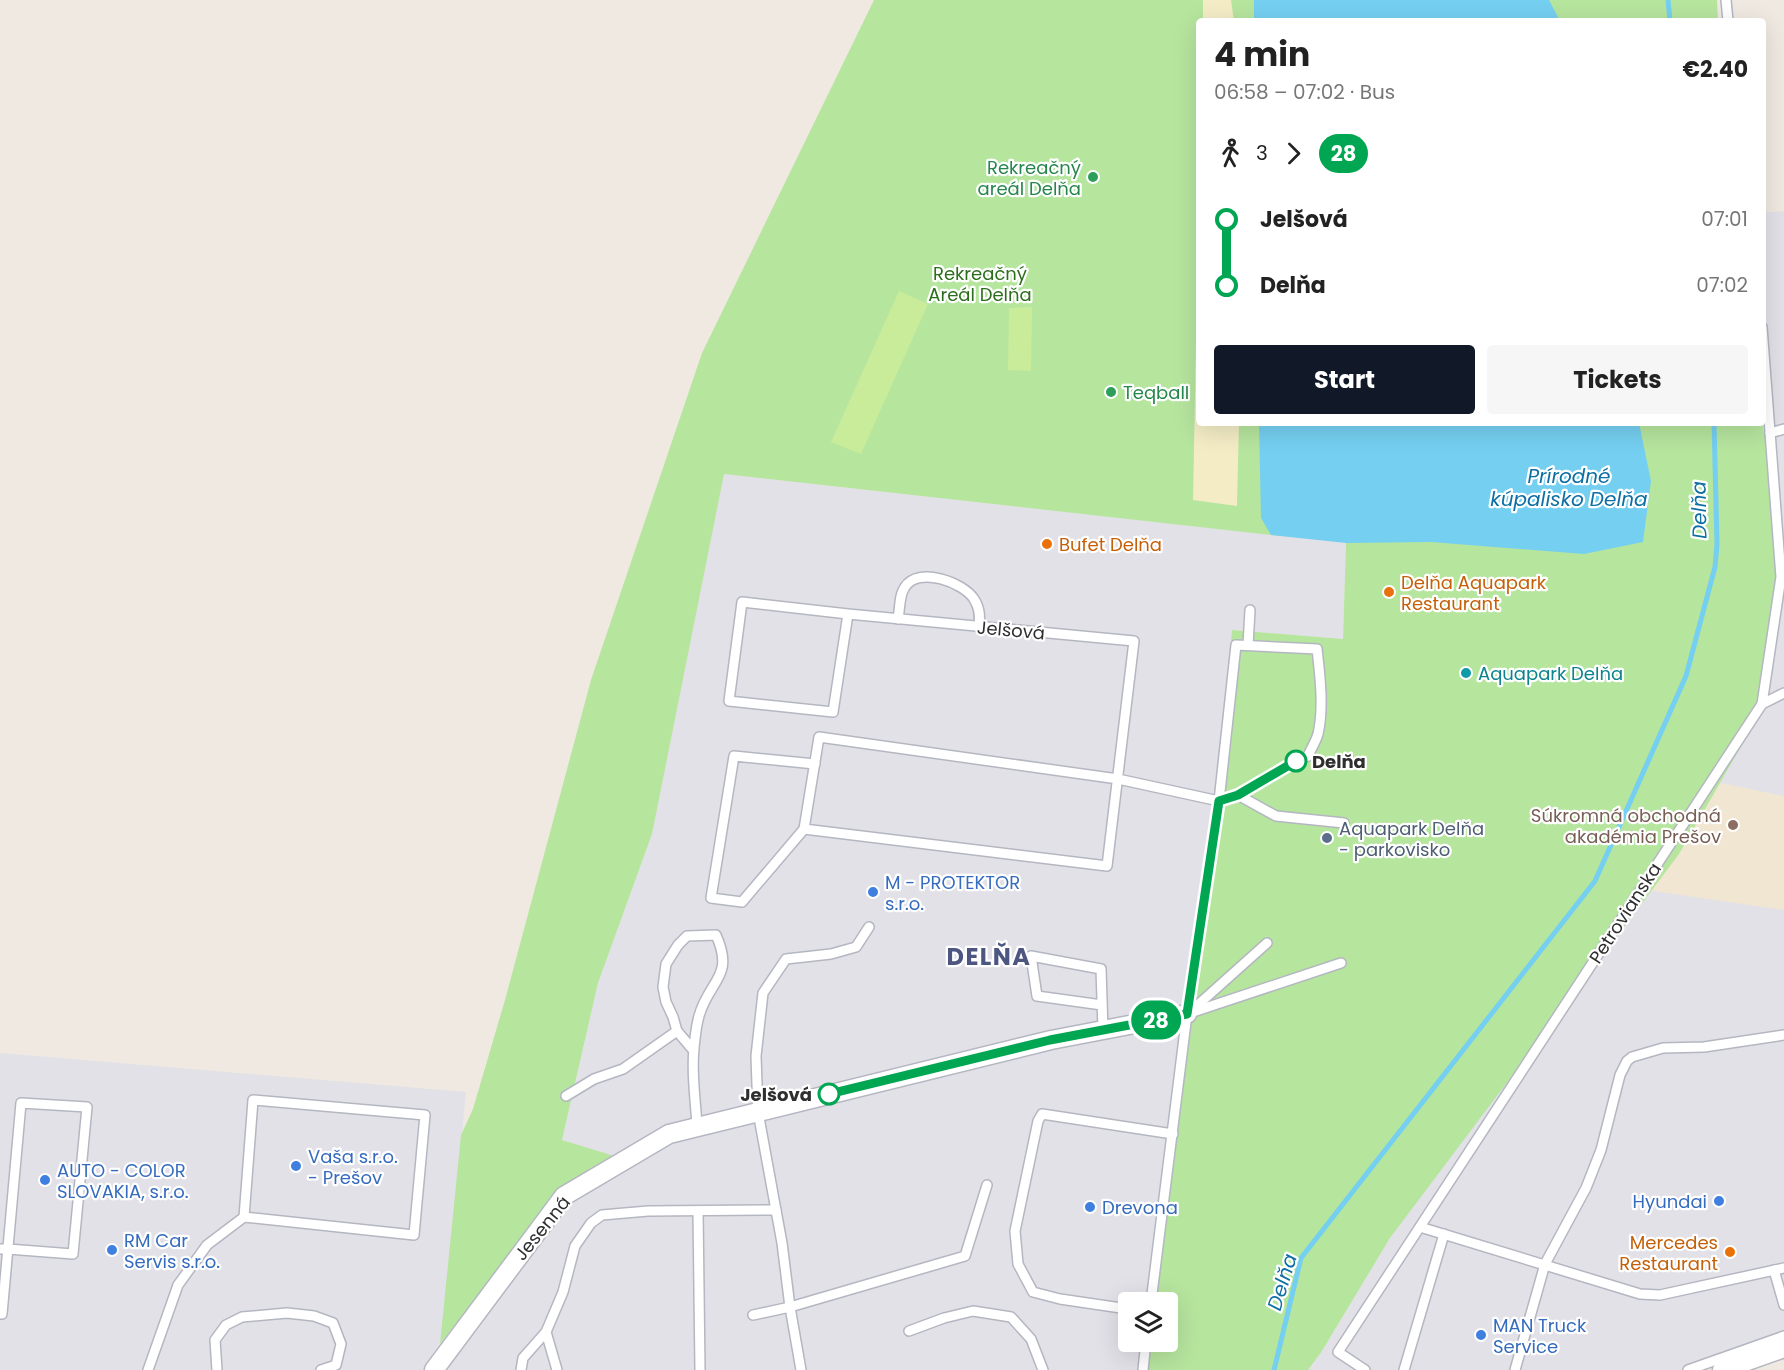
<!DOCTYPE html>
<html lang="en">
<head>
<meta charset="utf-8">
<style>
  body { margin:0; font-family:Poppins,sans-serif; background:#f6f6f6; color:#222; height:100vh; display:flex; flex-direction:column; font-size:22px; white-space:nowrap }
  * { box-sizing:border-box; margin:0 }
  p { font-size:20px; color:#767676 }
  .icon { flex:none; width:33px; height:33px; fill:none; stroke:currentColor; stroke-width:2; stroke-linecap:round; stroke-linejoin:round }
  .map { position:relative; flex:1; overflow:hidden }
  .side { position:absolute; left:1196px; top:18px; width:570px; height:408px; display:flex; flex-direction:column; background:#fff; border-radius:6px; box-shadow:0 6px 24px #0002 }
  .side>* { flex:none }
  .badge { padding:0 12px; border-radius:20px; font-size:21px; line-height:39px }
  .buttons { position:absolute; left:1118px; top:1292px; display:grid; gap:12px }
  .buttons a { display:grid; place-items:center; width:60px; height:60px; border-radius:6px; background:#fff; box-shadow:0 6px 24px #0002; font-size:30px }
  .map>.badge { position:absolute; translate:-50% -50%; box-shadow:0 0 0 3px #fff }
  .legs { display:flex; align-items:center; gap:9px; height:66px; padding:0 18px; font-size:20px }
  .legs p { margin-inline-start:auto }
  .headline { display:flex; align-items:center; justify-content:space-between; height:102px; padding:0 18px }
  h1 { font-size:33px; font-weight:700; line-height:45px }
  .button { display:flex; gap:12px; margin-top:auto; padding:12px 18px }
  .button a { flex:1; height:69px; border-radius:6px; background:#111827; color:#fff; font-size:24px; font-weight:700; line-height:69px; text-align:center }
  .button a+a { background:#f6f6f6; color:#222 }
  ul { padding:0 18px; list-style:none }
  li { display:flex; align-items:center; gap:21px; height:66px; font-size:22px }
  li i { display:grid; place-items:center; width:9px; height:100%; margin:0 8px; background:currentColor }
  li i::after { content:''; width:15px; height:15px; margin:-8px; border:4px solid; border-radius:50%; background:#fff }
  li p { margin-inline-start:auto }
  li:first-child i { background:linear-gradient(#0000 50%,currentColor 0) }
  li:last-child i { background:linear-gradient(currentColor 50%,#0000 0) }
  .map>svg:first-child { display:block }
  .industrial { fill:#e3e1e8 }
  .education { fill:#f0e6d1 }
  .green { fill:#b6e59e }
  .sand { fill:#f3ecc5 }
  .pitch { fill:#c9ec9a }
  .water { fill:#75cff0 }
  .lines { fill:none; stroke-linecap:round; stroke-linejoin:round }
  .stream { stroke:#75cff0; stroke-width:5 }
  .lane-casing { stroke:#b4b7c1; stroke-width:12 }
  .street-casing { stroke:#b4b7c1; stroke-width:21 }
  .lane { stroke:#fff; stroke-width:9 }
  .street { stroke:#fff; stroke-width:18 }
  .line-1-casing { stroke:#fff; stroke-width:14 }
  .line-1 { stroke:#00a651; stroke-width:9 }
  .leisure-dot { fill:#2e9e5b; stroke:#fff; stroke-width:2 }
  .food-dot { fill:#e8710a; stroke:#fff; stroke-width:2 }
  .culture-dot { fill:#0f9aa8; stroke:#fff; stroke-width:2 }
  .stop-1-dot { fill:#fff; stroke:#00a651; stroke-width:3 }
  .education-dot { fill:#8d6e63; stroke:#fff; stroke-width:2 }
  .service-dot { fill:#5c6f8a; stroke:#fff; stroke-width:2 }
  .shop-dot { fill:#3f7fe0; stroke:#fff; stroke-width:2 }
  .labels { text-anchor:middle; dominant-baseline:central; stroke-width:4.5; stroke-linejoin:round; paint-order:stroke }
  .leisure-label { font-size:18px; fill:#27864d; stroke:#fff; text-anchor:end }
  .park-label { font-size:18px; fill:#2c6e1b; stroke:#fff }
  .food-label { font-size:18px; fill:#c56008; stroke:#fff; text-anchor:start }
  .street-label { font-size:18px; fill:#2e2e2e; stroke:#fff }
  .culture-label { font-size:18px; fill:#0d838f; stroke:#fff; text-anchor:start }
  .stop-label { font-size:18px; font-weight:bold; fill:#2e2e2e; stroke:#fff; text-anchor:start }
  .education-label { font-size:18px; fill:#785e54; stroke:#fff; text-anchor:end }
  .service-label { font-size:18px; fill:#4e5e75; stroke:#fff; text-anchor:start }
  .shop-label { font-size:18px; fill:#366cbe; stroke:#fff; text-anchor:start }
  .water-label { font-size:20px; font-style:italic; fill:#0d6fa3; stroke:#fff }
  .district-label { font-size:24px; font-weight:bold; letter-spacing:1.5px; fill:#4d5680; stroke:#fff }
</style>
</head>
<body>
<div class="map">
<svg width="1784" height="1370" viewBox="0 0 1784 1370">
  <rect width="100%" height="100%" fill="#efe9e1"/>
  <!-- industrial -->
  <g class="industrial">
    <path d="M1784,211V556L1782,516L1763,387L1762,213Z"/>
    <path d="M723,474L1346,543L1343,639L1233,630L1219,801L1156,1302H1128V1341H1152L1148,1370H0V1053L466,1092L441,1343L553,1200L620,1158L562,1140L598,983L652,834Z"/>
    <path d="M1784,583V1331L1680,1370H1308L1322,1351Z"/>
  </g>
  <!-- education -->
  <path class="education" d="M1711,781L1784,796V910L1640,889Z"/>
  <!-- green -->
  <path class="green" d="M874,0H1717L1718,21H1198V423H1762L1782,516L1784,583L1761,712L1679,854L1390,1238L1322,1351L1308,1370H1148L1152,1341H1167V1302H1156L1219,801L1232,630L1343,639L1346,543L1350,542L1271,535L724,474L652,834L598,983L562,1140L621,1158L553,1200L440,1344L461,1135L473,1109L505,1000L591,680L702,353Z"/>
  <!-- sand -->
  <g class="sand">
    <path d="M1203,0H1231L1234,21H1203Z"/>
    <path d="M1198,236V423H1239L1237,506L1193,500Z"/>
  </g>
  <!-- pitch -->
  <g class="pitch">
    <path d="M899,291L928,304L861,454L831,442Z"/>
    <path d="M1032,307L1031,371L1008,370L1009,308Z"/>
  </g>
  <!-- water -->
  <g class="water">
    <path d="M1254,0H1549L1560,21H1254Z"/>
    <path d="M1259,423H1639L1651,481L1643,542L1584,554L1431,542L1346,543L1271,535L1261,518Z"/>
  </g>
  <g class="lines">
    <!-- stream -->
    <g class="stream">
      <path d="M1668,0L1670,21"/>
      <path d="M1274,1370L1301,1258L1595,881L1686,676L1715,567L1717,544L1714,423"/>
    </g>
    <!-- lane casing -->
    <g class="lane-casing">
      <g id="lane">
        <path d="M1726,0L1728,21"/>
        <path d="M1770,433L1784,429"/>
        <path d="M848,614L742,602L729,701L833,712L848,614L1134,641L1107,866L804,829L819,737L1118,779L1219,801L1238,795L1298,760L1308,756C1311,749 1316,741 1318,734C1324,708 1320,675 1317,649L1236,645L1219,801L1187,1014L1151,1302"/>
        <path d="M898,619C900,609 899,595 905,587C918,566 963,582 974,599C980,608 980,617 979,627"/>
        <path d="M1248,645L1250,610"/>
        <path d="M1762,704L1784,693"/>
        <path d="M1238,795L1276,816L1344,823"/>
        <path d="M804,829L742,902L711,898L734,756L815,764"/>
        <path d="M1102,1005L1037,996L1031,956L1101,969L1103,1030"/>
        <path d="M1191,1011L1267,943"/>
        <path d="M1187,1014L1341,963"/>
        <path d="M694,1051L677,1031L673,1017L666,1002L663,987L666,964L678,945L687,936L716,935C735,977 709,980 699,1016C696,1026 695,1038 694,1048C691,1074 696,1102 697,1127"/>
        <path d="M566,1096L594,1079L623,1069L677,1031"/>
        <path d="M253,1100L425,1115L414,1235L244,1217Z"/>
        <path d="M698,1211L700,1370"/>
        <path d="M1420,1227L1640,1294L1660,1295L1784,1268"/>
        <path d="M0,1249H8L73,1254L87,1107L21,1103L2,1314H0"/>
        <path d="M1774,1270L1784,1305"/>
        <path d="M1128,1309L1060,1299L1033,1292L1018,1264L1015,1231L1038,1121L1042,1114L1173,1134"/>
        <path d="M753,1315L790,1307L782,1243L758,1112L756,1056L763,993L786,959L831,954L856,947L869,927"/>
        <path d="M909,1331L944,1318L973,1311L1011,1317L1031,1339L1043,1370"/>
        <path d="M546,1332L557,1370"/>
        <path d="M148,1370L178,1285L207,1245L244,1217"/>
        <path d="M217,1370L215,1340L226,1325L242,1317L287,1313L314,1316L333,1323L341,1344L336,1365L321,1370"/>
        <path d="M521,1370L523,1358L546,1332L563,1292L575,1246L591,1223L602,1215L648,1211L776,1210"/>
        <path d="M801,1370L790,1307L965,1256L987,1185"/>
        <path d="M1143,1370L1146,1341"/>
        <path d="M1365,1370L1338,1352L1762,704L1781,577L1762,327"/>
        <path d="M1404,1370L1444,1234"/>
        <path d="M1515,1370L1545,1264L1586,1188L1601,1150L1620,1075L1627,1061L1632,1057L1663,1048L1704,1047L1784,1035"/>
        <path d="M1688,1370L1784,1336"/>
      </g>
    </g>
    <!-- street casing -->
    <g class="street-casing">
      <g id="street">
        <path d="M434,1370L564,1196L669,1134L1051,1040L1187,1014"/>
        <path d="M1722,1370L1784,1348"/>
      </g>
    </g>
    <!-- lane -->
    <use href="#lane" class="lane"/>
    <!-- street -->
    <use href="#street" class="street"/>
  </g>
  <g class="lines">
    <!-- line-1 casing -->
    <g class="line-1-casing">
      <path id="line-1" d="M829,1094L1050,1040L1187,1014L1219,801L1238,795L1296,761"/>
    </g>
    <!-- line-1 -->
    <use href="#line-1" class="line-1"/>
  </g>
  <!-- markers -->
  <g class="leisure-dot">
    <circle cx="1093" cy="177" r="6"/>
    <circle cx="1111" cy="392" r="6"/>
  </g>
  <g class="food-dot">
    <circle cx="1047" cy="544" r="6"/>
    <circle cx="1389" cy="592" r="6"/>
    <circle cx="1730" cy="1252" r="6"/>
  </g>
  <circle class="culture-dot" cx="1466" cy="673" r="6"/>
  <g class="stop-1-dot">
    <circle cx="1296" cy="761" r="10"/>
    <circle cx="829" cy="1094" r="10"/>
  </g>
  <circle class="education-dot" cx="1733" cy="825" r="6"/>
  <circle class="service-dot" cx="1327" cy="838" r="6"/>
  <g class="shop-dot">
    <circle cx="873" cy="892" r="6"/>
    <circle cx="296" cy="1166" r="6"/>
    <circle cx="45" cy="1180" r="6"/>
    <circle cx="1719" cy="1201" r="6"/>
    <circle cx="1090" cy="1207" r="6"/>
    <circle cx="112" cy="1250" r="6"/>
    <circle cx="1481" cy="1335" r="6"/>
  </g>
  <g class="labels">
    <!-- leisure labels -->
    <g class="leisure-label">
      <text x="1081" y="167">Rekreačný<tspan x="1081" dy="21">areál Delňa</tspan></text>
      <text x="1123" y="392" text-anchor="start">Teqball</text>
    </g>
    <!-- park labels -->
    <g class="park-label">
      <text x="980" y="273">Rekreačný<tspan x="980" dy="21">Areál Delňa</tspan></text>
    </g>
    <!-- food labels -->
    <g class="food-label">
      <text x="1059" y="544">Bufet Delňa</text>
      <text x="1401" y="582">Delňa Aquapark<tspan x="1401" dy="21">Restaurant</tspan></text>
      <text x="1718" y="1242" text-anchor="end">Mercedes<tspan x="1718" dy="21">Restaurant</tspan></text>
    </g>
    <!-- street labels -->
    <g class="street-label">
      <text transform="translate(1011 630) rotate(5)">Jelšová</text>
      <text transform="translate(1625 913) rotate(-57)">Petrovianska</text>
      <text transform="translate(542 1228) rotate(-51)">Jesenná</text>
    </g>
    <!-- culture labels -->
    <g class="culture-label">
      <text x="1478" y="673">Aquapark Delňa</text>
    </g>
    <!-- stop labels -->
    <g class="stop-label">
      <text x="1312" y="761">Delňa</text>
      <text x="812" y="1094" text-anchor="end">Jelšová</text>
    </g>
    <!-- education labels -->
    <g class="education-label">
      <text x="1721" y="815">Súkromná obchodná<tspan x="1721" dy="21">akadémia Prešov</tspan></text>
    </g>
    <!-- service labels -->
    <g class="service-label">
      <text x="1339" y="828">Aquapark Delňa<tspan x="1339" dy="21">- parkovisko</tspan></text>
    </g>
    <!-- shop labels -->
    <g class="shop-label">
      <text x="885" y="882">M - PROTEKTOR<tspan x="885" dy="21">s.r.o.</tspan></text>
      <text x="308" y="1156">Vaša s.r.o.<tspan x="308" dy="21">- Prešov</tspan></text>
      <text x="57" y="1170">AUTO - COLOR<tspan x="57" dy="21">SLOVAKIA, s.r.o.</tspan></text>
      <text x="1707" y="1201" text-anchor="end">Hyundai</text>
      <text x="1102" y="1207">Drevona</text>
      <text x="124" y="1240">RM Car<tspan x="124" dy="21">Servis s.r.o.</tspan></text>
      <text x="1493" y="1325">MAN Truck<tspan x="1493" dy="21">Service</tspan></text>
    </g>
    <!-- water labels -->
    <g class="water-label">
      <text x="1569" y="476">Prírodné<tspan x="1569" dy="23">kúpalisko Delňa</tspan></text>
      <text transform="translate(1699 510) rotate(-91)">Delňa</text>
      <text transform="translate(1282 1282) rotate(-73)">Delňa</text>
    </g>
    <!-- district labels -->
    <g class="district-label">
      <text x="989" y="956">DELŇA</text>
    </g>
  </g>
</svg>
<div class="buttons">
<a><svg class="icon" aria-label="layers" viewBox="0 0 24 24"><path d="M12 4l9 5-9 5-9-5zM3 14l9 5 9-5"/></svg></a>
</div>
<b class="badge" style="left:1156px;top:1020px;background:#00a651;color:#fff">28</b>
<section class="side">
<div class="headline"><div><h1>4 min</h1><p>06:58 – 07:02 · Bus</p></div><b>€2.40</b></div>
<div class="legs"><svg class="icon" aria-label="walk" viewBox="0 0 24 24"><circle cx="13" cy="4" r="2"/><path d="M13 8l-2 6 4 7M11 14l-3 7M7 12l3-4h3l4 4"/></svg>3<svg class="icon" aria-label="forward" viewBox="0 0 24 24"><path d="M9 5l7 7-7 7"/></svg><b class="badge" style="background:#00a651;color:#fff">28</b></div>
<ul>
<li><i style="color:#00a651"></i><b>Jelšová</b><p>07:01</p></li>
<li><i style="color:#00a651"></i><b>Delňa</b><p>07:02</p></li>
</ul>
<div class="button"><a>Start</a><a>Tickets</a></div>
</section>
</div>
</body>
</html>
